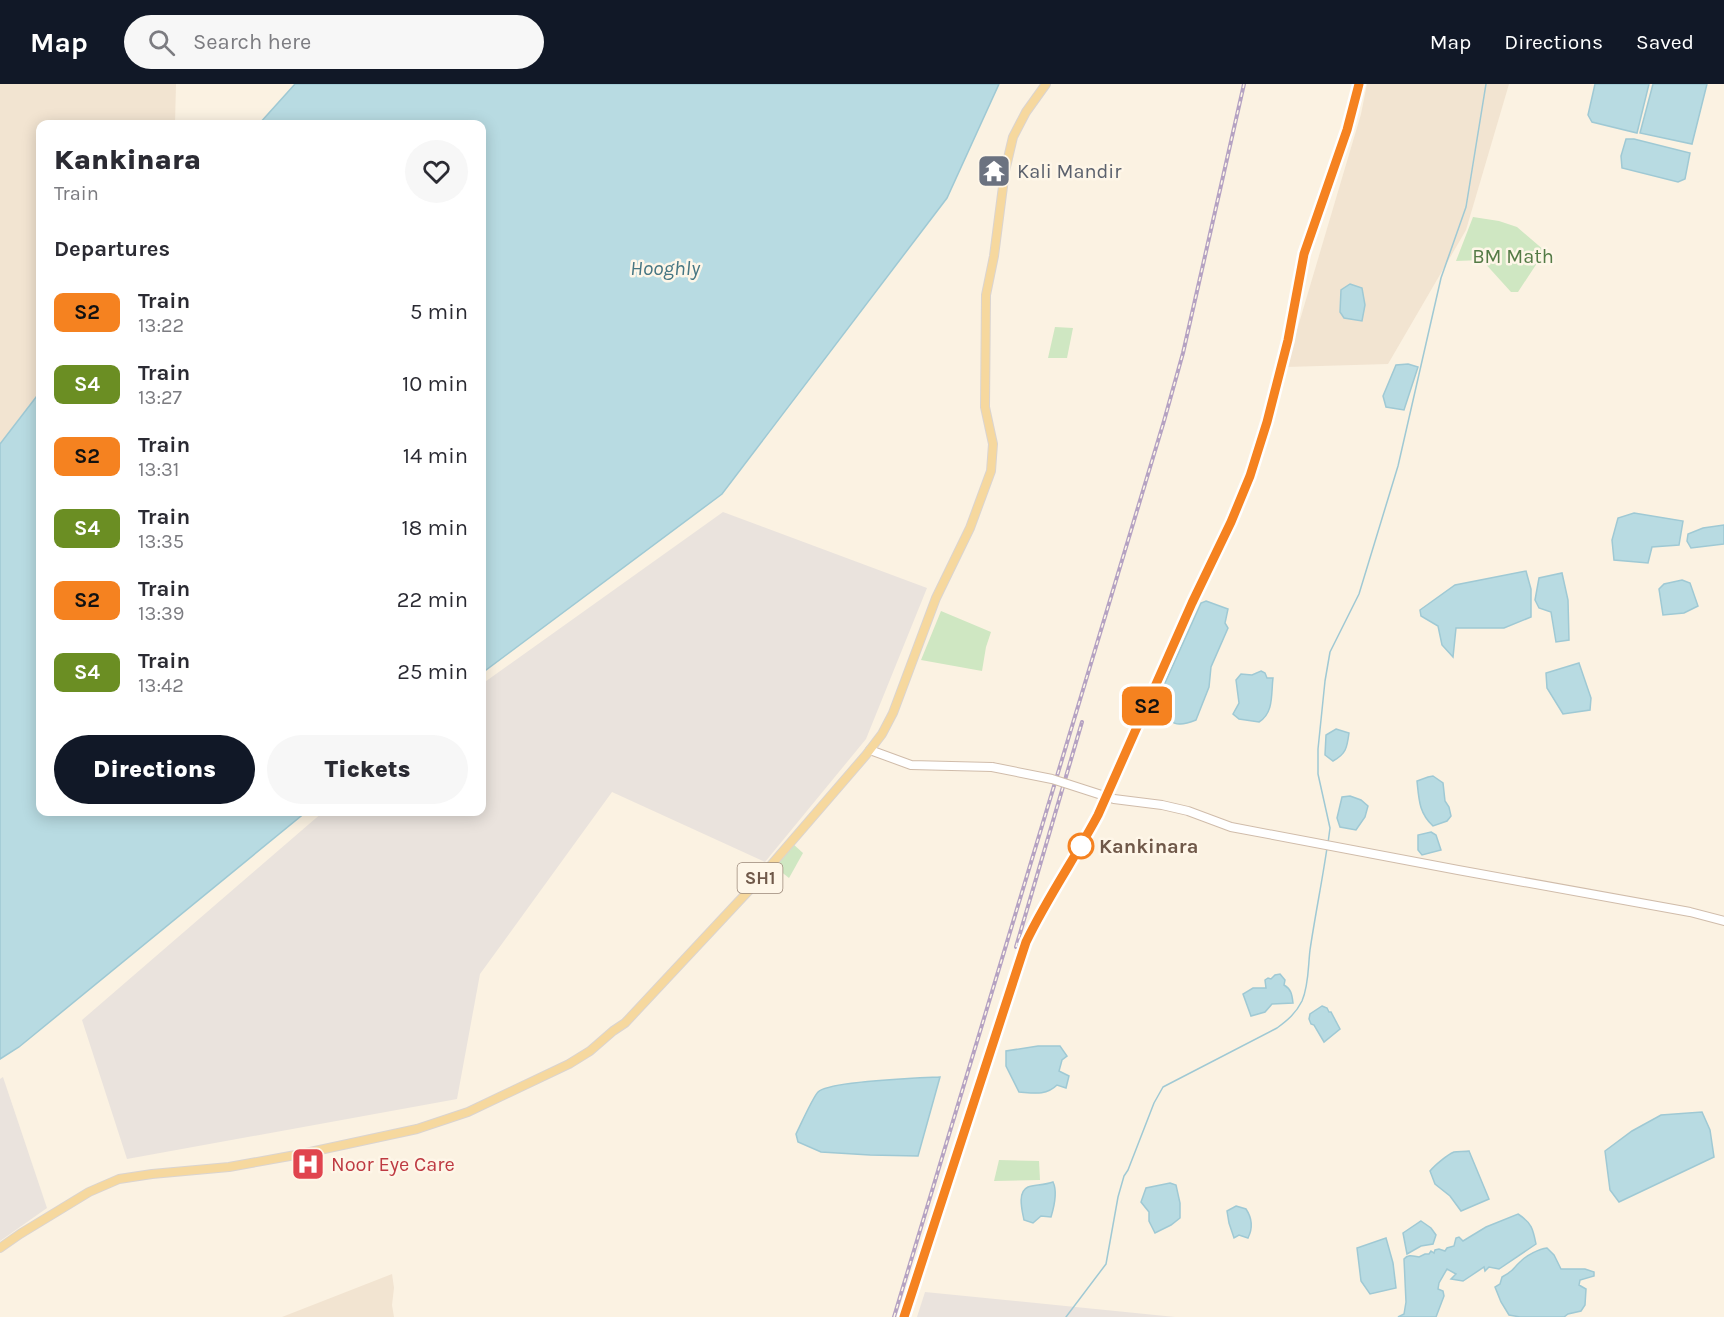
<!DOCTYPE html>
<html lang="en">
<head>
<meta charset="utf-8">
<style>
  body { margin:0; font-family:Karla,sans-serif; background:#f7f7f7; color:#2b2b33; height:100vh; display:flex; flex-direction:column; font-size:22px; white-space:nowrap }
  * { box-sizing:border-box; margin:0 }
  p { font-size:20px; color:#7c7c81 }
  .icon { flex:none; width:33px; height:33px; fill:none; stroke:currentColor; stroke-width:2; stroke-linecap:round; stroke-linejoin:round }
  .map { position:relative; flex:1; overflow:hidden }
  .sheet { position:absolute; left:36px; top:36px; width:450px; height:696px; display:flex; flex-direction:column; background:#fff; border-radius:12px; box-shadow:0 3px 15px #0003 }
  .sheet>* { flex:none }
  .badge { padding:0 12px; border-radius:9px; font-size:21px; line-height:39px }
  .map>.badge { position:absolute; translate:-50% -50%; box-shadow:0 0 0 3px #fff }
  h2 { padding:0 18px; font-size:22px; line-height:54px }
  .round { display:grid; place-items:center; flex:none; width:63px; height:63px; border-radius:32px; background:#f7f7f7 }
  .headline { display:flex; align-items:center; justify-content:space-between; height:102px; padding:0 18px }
  h1 { font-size:28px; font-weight:800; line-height:45px }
  .primary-button { display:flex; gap:12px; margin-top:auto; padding:12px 18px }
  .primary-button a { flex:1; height:69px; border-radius:36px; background:#111827; color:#fff; font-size:24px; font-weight:800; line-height:69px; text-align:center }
  .primary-button a+a { background:#f7f7f7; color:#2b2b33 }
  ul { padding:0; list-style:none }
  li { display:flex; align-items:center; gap:18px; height:72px; padding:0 18px }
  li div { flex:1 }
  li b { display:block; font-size:22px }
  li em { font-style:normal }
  li .badge { min-width:66px; font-weight:700; text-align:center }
  header { display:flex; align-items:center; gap:36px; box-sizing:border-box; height:84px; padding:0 30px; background:#111827; color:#fff }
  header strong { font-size:28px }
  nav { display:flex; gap:33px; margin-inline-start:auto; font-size:21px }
  .search { width:420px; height:54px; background:#f7f7f7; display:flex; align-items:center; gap:15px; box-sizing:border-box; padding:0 21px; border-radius:33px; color:#7c7c81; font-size:22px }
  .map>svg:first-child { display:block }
  .residential { fill:#f2e4d1 }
  .industrial { fill:#eae3dd }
  .green { fill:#cfe7c2 }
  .water { fill:#b8dbe2; stroke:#9fc9d4; stroke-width:1.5 }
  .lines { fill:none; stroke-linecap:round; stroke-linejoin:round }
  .stream { stroke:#9fc9d4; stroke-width:1.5 }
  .secondary-casing { stroke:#d0bcaa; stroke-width:10 }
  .primary-casing { stroke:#dad4d0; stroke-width:10 }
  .secondary { stroke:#fff; stroke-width:8 }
  .primary { stroke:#f6d89e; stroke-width:8 }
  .rail-casing { stroke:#b5a2c2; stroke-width:4 }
  .rail { stroke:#fef6e8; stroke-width:1.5; stroke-dasharray:4.5; stroke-linecap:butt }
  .secondary-bridge-casing { stroke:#d0bcaa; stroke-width:10; stroke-linecap:butt }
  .secondary-bridge { stroke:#fff; stroke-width:8 }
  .line-casing { stroke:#fff; stroke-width:14 }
  .line { stroke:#f58220; stroke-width:9 }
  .stop-dot { fill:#fff; stroke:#f58220; stroke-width:3 }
  .labels { text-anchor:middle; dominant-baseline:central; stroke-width:5; stroke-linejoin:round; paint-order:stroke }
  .shield { fill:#fef6e8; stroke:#9b8879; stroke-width:1.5 }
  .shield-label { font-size:18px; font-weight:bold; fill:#70594a }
  .worship-label { font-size:20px; fill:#5b616d; stroke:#fef6e8; text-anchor:start }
  .park-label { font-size:20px; fill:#547b46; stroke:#fef6e8 }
  .stop-label { font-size:20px; font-weight:bold; fill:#70594a; stroke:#fef6e8; text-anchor:start }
  .health-label { font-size:20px; fill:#be3a42; stroke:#fef6e8; text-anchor:start }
  .water-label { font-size:21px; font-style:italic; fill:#467683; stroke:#fef6e8 }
</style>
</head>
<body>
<header>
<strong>Map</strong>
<div class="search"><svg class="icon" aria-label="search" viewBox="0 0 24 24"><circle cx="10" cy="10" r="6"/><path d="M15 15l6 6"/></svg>Search here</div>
<nav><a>Map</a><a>Directions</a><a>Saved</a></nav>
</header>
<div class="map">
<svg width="1724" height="1233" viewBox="0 0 1724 1233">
  <rect width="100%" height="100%" fill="#fbf2e2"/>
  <!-- residential -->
  <g class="residential">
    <path d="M0,0H176L175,40H40V308L0,360Z"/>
    <path d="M1367,0H1509L1466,146L1388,280L1286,283L1361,30Z"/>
    <path d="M392,1190L394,1204L392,1221L394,1233H282Z"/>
  </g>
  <!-- industrial -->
  <g class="industrial">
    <path d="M723,428L927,504L866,655L765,778L612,708L480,890L457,1015L127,1075L82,936L323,728H482V600Z"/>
    <path d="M3,993L47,1124L0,1157V995Z"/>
    <path d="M925,1208L1175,1233H917Z"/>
  </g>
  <!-- green -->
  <g class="green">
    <path d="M1473,133L1499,137L1517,143L1545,167L1518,208H1511L1482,176L1456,177Z"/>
    <path d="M1055,243L1073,244L1067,274H1048Z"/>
    <path d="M941,527L991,548L986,563L982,587L921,576Z"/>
    <path d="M793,760L803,769L789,794L774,782Z"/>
    <path d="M999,1076L1039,1077L1040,1096L994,1097Z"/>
  </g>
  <!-- water -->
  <g class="water">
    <path d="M295,0H999L947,114L722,410L482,589V40H259Z"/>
    <path d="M1595,0H1649L1637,49L1592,38L1588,31Z"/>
    <path d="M1653,0H1707L1692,60L1640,49Z"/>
    <path d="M1626,55H1634L1690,69L1685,95L1678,98L1622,84L1621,72Z"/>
    <path d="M1350,200L1362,204L1365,221L1362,237L1344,234L1340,228L1341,206Z"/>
    <path d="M1408,280L1418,283L1404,326L1386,323L1383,312L1396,281Z"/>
    <path d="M40,308V728H306L19,963L0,975V360Z"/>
    <path d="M1634,429L1683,437L1679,461L1652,463L1648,479L1614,476L1612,456L1618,434Z"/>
    <path d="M1724,441V460L1691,464L1687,457L1688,450L1703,444Z"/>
    <path d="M1526,487L1531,505V533L1504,544H1456L1453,573L1442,561L1438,542L1421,532L1420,526L1455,501Z"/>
    <path d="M1562,489L1568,516L1569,556L1556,558L1551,528L1539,524L1535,516L1539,494Z"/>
    <path d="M1682,496L1690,499L1698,522L1684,529L1663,531L1659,505L1664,500Z"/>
    <path d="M1206,517L1228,525L1225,539L1228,544L1211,583L1209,603L1196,636C1177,644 1169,641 1161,622L1165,609V599L1201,519Z"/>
    <path d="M1579,579L1591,614L1590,626L1563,630L1547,604L1546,589Z"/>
    <path d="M1261,587L1265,589L1267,594H1273C1271,610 1274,629 1259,638L1239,635L1233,630L1239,619L1236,596L1241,590L1252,591Z"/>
    <path d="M1336,645L1349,649C1347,664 1346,670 1333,677L1325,671L1326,651Z"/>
    <path d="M1433,692L1443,699L1445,717L1449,723L1451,732L1447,737L1433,742C1419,729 1419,716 1417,697L1428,693Z"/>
    <path d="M1350,712L1361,716L1368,722L1365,733L1356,746L1340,743L1337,734L1342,713Z"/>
    <path d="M1431,748L1436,751L1441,766L1422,771L1418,766V751Z"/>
    <path d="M1280,890L1285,896L1284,901C1291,905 1292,910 1293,919L1272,920L1265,928L1251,932L1243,910L1253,904H1266L1265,896L1268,894L1271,895L1275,891Z"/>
    <path d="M1322,922L1327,924L1329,928H1331L1340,945L1324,958L1314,941L1311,940L1309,935L1310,930Z"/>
    <path d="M1038,962H1060L1067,972L1062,976L1059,987L1069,992L1066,1004L1057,1001C1046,1012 1033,1009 1019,1008L1006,982V967Z"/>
    <path d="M940,993L918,1072L870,1071L821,1068L798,1058L796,1050C800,1042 813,1013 818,1008C829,997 920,994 940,993Z"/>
    <path d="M1702,1028L1710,1046L1714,1073L1619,1118L1610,1106L1605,1067L1632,1047L1661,1031Z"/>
    <path d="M1469,1067L1489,1115L1461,1127L1450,1112L1435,1100L1430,1087C1435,1081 1447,1071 1454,1068C1458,1067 1465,1068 1469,1067Z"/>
    <path d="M1053,1098C1058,1108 1054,1123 1051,1133L1041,1132L1033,1139L1024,1136C1022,1126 1017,1108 1028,1103C1034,1101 1045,1101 1053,1098Z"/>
    <path d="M1170,1099L1176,1101L1180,1119V1134L1171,1141L1155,1149L1149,1137V1128L1141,1118L1146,1104Z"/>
    <path d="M1236,1122L1246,1125C1252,1134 1253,1144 1248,1154L1239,1151L1234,1154L1229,1139L1227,1127Z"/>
    <path d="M1518,1130C1532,1139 1533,1145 1536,1160L1499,1185L1489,1183L1485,1187L1484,1183L1463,1197L1451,1195L1456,1190L1447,1185L1439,1199L1438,1205L1443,1207L1444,1212L1436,1233H1398L1404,1230L1406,1218L1404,1175C1408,1170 1413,1172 1419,1173L1425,1170H1429L1431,1167L1434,1169L1435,1166L1439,1165L1445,1167L1447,1164L1454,1162L1456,1154L1459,1153L1463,1157L1486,1143Z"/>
    <path d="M1421,1137L1431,1144L1436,1151L1433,1160L1421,1162L1407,1170L1403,1149Z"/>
    <path d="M1386,1154L1393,1179L1396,1204L1370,1210L1361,1197L1357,1164Z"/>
    <path d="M1547,1164L1554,1171L1561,1185H1585L1594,1188V1192L1580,1196L1579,1201L1586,1205L1585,1221L1581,1227L1568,1230L1564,1233H1520L1509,1231L1501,1218L1495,1203L1500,1200L1502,1193C1514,1187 1512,1185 1521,1177C1527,1171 1539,1165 1547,1164Z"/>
  </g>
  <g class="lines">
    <!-- stream -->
    <g class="stream">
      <path d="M1328,759L1330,744L1318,690V665L1325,597L1330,568L1359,510L1398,382L1441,194L1466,123L1486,0"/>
      <path d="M1066,1233L1106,1180L1118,1113L1124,1092L1128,1086L1154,1019L1163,1003L1277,944C1288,936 1296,929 1302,917C1309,901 1308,882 1310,866C1315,832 1322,798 1327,764"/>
    </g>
    <!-- secondary casing -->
    <g class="secondary-casing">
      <g id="secondary">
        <path d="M870,666L911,681L992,683"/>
        <path d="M1114,715L1162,721L1188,727L1231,743L1458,786L1690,828L1724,837"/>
      </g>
    </g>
    <!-- primary casing -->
    <g class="primary-casing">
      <path id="primary" d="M0,1164L20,1150L89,1108L119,1095L152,1090L229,1083L301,1070L417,1045L468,1028L569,980L590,967L613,947L625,939L754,801L866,671L882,650L893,629L936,514L970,444L991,387L993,360L985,323L986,211L994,172L1005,87L1013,53L1026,28L1046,0"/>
    </g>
    <!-- secondary -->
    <use href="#secondary" class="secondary"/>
    <!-- primary -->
    <use href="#primary" class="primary"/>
    <!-- rail casing -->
    <g class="rail-casing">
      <g id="rail">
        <path d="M1016,863L1082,638"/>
        <path d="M894,1233L1164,337L1183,269L1244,0"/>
        <path d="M904,1233L1026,858L1044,822L1083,759L1109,708L1192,519L1222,457L1250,392L1267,338L1288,256L1304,170L1347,46L1359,0"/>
      </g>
    </g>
    <!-- rail -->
    <use href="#rail" class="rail"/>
    <!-- secondary-bridge casing -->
    <g class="secondary-bridge-casing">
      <path id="secondary-bridge" d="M992,683L1052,695L1114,715"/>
    </g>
    <!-- secondary-bridge -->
    <use href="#secondary-bridge" class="secondary-bridge"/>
  </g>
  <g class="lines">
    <!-- line casing -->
    <g class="line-casing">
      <path id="line" d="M904,1233L1026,858C1047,814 1075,774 1098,731L1192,519L1231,438L1250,392L1267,338L1288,256L1304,170L1347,46L1359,0"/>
    </g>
    <!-- line -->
    <use href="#line" class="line"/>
  </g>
  <!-- icons -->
  <defs>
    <g id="temple-square" transform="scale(1.725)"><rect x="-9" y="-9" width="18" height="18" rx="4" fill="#6b7280" stroke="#fef6e8"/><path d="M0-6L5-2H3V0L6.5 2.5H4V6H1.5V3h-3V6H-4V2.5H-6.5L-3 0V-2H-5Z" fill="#fff"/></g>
    <g id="hospital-square" transform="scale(1.725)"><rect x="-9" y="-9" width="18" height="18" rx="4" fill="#e0444e" stroke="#fef6e8"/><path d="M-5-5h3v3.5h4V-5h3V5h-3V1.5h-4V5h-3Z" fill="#fff"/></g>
  </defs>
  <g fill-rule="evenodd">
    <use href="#temple-square" x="994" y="87"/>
    <use href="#hospital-square" x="308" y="1080"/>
  </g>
  <!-- markers -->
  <circle class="stop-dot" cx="1081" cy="762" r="12"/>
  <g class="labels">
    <!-- shield labels -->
    <rect class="shield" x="737.5" y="779" width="45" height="30" rx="4.5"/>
    <g class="shield-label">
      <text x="760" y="794">SH1</text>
    </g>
    <!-- worship labels -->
    <g class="worship-label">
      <text x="1017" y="87">Kali Mandir</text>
    </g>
    <!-- park labels -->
    <g class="park-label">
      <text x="1513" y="172">BM Math</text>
    </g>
    <!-- stop labels -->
    <g class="stop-label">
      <text x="1099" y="762">Kankinara</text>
    </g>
    <!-- health labels -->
    <g class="health-label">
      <text x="331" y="1080">Noor Eye Care</text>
    </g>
    <!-- water labels -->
    <g class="water-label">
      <text x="665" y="184">Hooghly</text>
    </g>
  </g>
</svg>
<b class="badge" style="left:1147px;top:622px;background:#f58220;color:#111">S2</b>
<section class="sheet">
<div class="headline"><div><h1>Kankinara</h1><p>Train</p></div><a class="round"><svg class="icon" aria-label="heart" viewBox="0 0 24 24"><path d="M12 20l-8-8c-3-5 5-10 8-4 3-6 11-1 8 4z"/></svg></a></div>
<h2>Departures</h2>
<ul>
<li><span class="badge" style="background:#f58220;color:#111">S2</span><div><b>Train</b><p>13:22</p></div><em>5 min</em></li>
<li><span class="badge" style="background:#6b8e23;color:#fff">S4</span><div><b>Train</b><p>13:27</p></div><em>10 min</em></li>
<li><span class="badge" style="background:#f58220;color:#111">S2</span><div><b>Train</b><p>13:31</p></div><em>14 min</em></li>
<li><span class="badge" style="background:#6b8e23;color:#fff">S4</span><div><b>Train</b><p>13:35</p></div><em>18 min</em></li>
<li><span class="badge" style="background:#f58220;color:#111">S2</span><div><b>Train</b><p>13:39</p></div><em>22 min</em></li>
<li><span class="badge" style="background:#6b8e23;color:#fff">S4</span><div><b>Train</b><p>13:42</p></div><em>25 min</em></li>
</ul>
<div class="primary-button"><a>Directions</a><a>Tickets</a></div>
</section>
</div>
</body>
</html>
